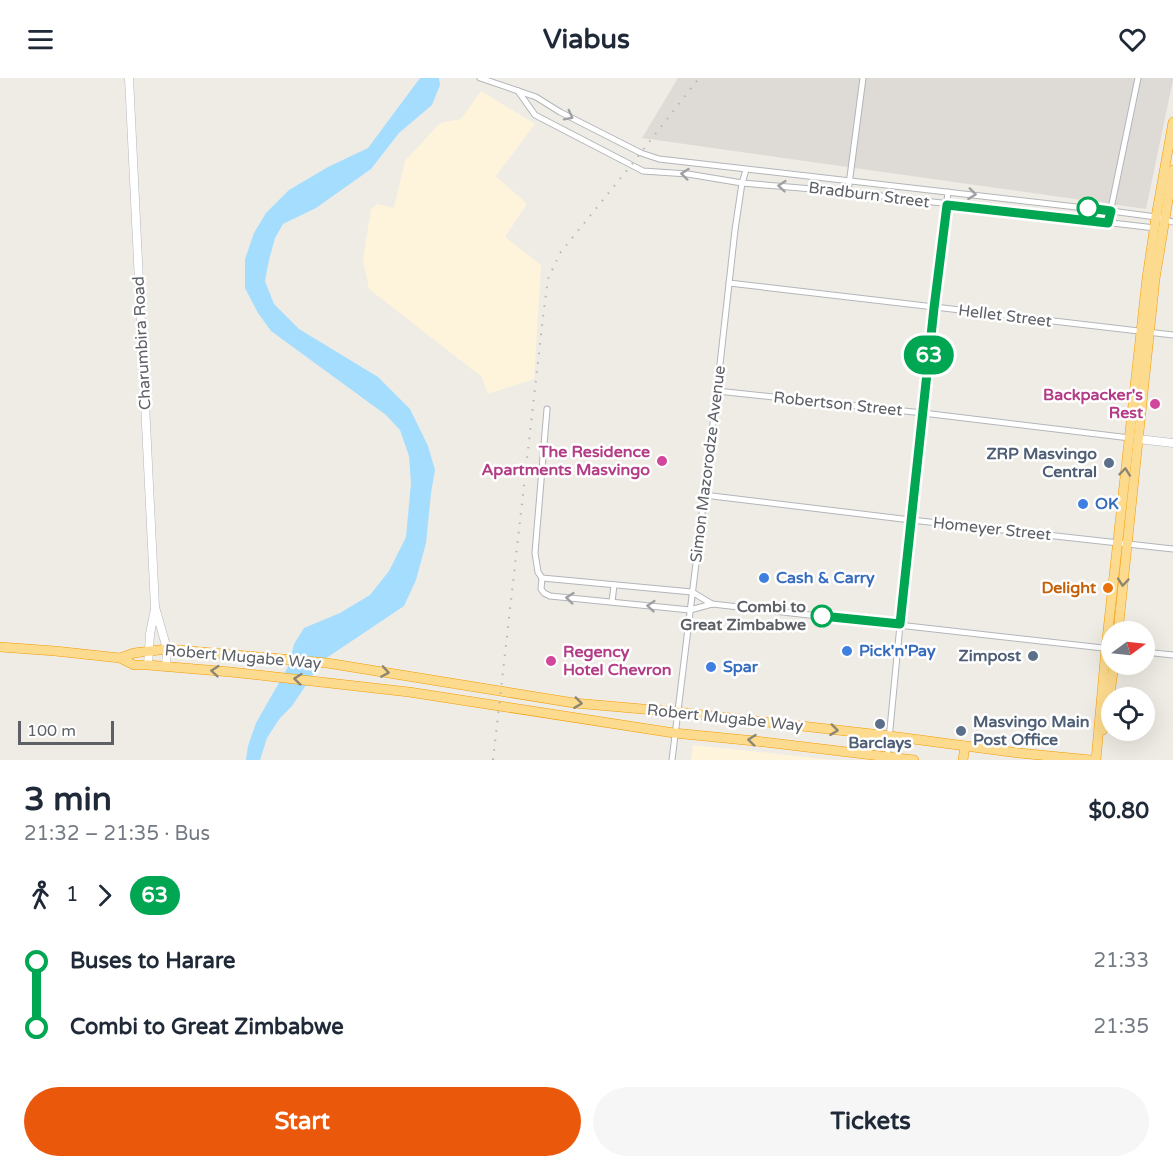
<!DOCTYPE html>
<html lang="en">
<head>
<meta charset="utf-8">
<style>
  body { margin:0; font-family:"Varela Round",sans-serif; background:#f6f6f7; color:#1f2937; height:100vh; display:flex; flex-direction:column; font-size:22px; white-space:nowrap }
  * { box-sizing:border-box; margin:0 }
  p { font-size:20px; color:#747a83 }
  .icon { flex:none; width:33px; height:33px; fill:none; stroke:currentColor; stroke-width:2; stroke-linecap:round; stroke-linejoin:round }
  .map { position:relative; height:682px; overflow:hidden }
  .side { display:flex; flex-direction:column; background:#fff; flex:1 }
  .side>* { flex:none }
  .badge { padding:0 12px; border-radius:20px; font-size:21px; line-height:39px }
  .needle { width:39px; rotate:75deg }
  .controls { position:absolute; left:1101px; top:543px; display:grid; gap:12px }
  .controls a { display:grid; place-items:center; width:54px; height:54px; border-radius:50%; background:#fff; box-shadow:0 6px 24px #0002; font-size:30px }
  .scale { position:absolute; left:18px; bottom:15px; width:96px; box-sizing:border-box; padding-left:6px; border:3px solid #5d6166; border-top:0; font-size:16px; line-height:21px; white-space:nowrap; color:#5d6166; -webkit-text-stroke:4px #fff; paint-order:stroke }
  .map>.badge { position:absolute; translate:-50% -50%; box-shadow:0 0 0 3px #fff }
  .legs { display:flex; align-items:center; gap:9px; height:66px; padding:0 24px; font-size:20px }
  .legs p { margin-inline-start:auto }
  .overview { display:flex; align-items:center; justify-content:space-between; height:102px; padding:0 24px }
  h1 { font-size:33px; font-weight:800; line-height:45px }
  .cta { display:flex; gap:12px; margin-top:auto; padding:12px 24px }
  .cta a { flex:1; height:69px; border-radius:36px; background:#ea580c; color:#fff; font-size:24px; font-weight:800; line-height:69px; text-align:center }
  .cta a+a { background:#f6f6f7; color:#1f2937 }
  ul { padding:0 24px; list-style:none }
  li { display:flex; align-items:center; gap:21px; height:66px; font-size:22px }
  li i { display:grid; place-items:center; width:9px; height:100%; margin:0 8px; background:currentColor }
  li i::after { content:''; width:15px; height:15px; margin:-8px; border:4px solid; border-radius:50%; background:#fff }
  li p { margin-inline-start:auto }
  li:first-child i { background:linear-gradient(#0000 50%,currentColor 0) }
  li:last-child i { background:linear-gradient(currentColor 50%,#0000 0) }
  header { display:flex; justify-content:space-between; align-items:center; height:78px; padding:0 24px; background:#fff; font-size:27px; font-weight:800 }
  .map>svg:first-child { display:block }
  .commercial { fill:#fef4db }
  .industrial { fill:#dedbd7 }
  .water { fill:#a5ddff }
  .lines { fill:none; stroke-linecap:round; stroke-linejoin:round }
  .street-casing { stroke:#b2b6ba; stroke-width:7 }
  .secondary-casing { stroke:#b4b8bd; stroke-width:9 }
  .highway-casing { stroke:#f49b00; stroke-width:10 }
  .street { stroke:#fff; stroke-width:5 }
  .secondary { stroke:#fff; stroke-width:8 }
  .highway { stroke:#fddb8e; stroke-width:9 }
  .rail { stroke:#b4b5b6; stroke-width:2; stroke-dasharray:1.5 8; stroke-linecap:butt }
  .oneway { stroke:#9ea0a3 }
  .oneway2 { stroke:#8d8672 }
  .line-1-casing { stroke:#fff; stroke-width:14 }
  .line-1 { stroke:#00a651; stroke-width:9 }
  .stop-1-dot { fill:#fff; stroke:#00a651; stroke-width:3 }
  .hotel-dot { fill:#d1479c; stroke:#fff; stroke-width:2 }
  .service-dot { fill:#5c6f8a; stroke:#fff; stroke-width:2 }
  .shop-dot { fill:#3f7fe0; stroke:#fff; stroke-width:2 }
  .food-dot { fill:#e8710a; stroke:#fff; stroke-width:2 }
  .labels { text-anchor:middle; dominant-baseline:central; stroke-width:5; stroke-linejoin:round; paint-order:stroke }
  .street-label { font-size:16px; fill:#5d6166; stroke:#fff }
  .hotel-label { font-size:16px; font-weight:bold; fill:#b23c85; stroke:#fff; text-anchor:end }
  .service-label { font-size:16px; font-weight:bold; fill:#4e5e75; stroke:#fff; text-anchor:end }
  .shop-label { font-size:16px; font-weight:bold; fill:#366cbe; stroke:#fff; text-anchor:start }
  .food-label { font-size:16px; font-weight:bold; fill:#c56008; stroke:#fff; text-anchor:end }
  .stop-label { font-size:16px; font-weight:bold; fill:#5d6166; stroke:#fff; text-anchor:end }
</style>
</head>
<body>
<header><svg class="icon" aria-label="menu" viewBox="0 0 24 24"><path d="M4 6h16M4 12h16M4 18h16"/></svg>Viabus<svg class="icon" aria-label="heart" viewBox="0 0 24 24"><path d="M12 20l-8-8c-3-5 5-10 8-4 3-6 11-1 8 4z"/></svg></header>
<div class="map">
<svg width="1173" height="682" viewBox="0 0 1173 682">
  <rect width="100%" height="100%" fill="#efece5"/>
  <!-- commercial -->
  <g class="commercial">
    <path d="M481,13L535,46L496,98L527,126L505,159L541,187L534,301L488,316L482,299L369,211L363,182L371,131L377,126L394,130L405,83L440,45L461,41Z"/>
    <path d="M693,667L834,682H691Z"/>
  </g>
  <!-- industrial -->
  <path class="industrial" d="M678,0H1173V2L1146,131L642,60Z"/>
  <!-- water -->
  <path class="water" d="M420,0H439L440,7L432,27L399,55L371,91L316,130L283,146L275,160L269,182L265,203L274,226L299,251L378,299L410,331L428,368L435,392L431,415L426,465L416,502L404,528L322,583L292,628L280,640L267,660L260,682H246L248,668L256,645L289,587L294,566L304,550L340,535L370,517L389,493L406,459L411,405L409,378L400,352L386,337L271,253L258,235L245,210V181L254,155L266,135L289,112L328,89L368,70Z"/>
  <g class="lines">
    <!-- street casing -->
    <g class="street-casing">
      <g id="street">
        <path d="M480,0L536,19L560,34L641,75L659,81L1111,133L1156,139L1173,144"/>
        <path d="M518,13L535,37L643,93L688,96L742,105L848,114L1155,150"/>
        <path d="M848,114L863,0"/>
        <path d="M1108,145L1138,0"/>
        <path d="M729,205L1173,257"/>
        <path d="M717,313L923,335L1130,360"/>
        <path d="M547,331L535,475L538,494L542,500L541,511L544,515L550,518L690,532L712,526L1112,571"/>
        <path d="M704,417L911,442L1173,471"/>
        <path d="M542,500L692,514L712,526"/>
        <path d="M612,524L614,507"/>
        <path d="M1144,574L1173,577"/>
        <path d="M672,682L717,313L735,152L742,105L746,92"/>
        <path d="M887,682L905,495L948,114"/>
      </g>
    </g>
    <!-- secondary casing -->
    <g class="secondary-casing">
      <g id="secondary">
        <path d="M129,0L155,529L167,571L166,589"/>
        <path d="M1138,361L1173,365"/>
        <path d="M148,587L150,556L155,531"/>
      </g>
    </g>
    <!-- highway casing -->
    <g class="highway-casing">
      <g id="highway">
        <path d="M1118,554L1155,201L1173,92"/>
        <path d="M0,569L55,573L120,580L134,575L167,571L327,585L574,625L677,634L890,658L1019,675L1091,682"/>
        <path d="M120,580L134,587H148L231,594L409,614L674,655L755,663L914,682"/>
        <path d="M1103,652L1109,623L1114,586"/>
        <path d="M963,682L965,668"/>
        <path d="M1096,682L1106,570L1147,200L1156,139L1173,44"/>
      </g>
    </g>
    <!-- street -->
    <use href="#street" class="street"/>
    <!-- secondary -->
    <use href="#secondary" class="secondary"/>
    <!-- highway -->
    <use href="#highway" class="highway"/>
    <!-- rail -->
    <path class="rail" d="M493,682L543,239L548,201L560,175L632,86L699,0"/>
  </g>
  <!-- one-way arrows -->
  <defs><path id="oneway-chevron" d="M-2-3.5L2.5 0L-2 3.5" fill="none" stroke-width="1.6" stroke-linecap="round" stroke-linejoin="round" transform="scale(1.5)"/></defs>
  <g class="oneway">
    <use href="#oneway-chevron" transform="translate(569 38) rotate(27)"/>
    <use href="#oneway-chevron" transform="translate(685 96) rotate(-174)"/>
    <use href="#oneway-chevron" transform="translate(782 108) rotate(-175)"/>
    <use href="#oneway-chevron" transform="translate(972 116) rotate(7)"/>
    <use href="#oneway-chevron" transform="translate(570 520) rotate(-174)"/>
    <use href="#oneway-chevron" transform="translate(651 528) rotate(-175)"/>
  </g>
  <g class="oneway2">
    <use href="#oneway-chevron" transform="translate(1125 394) rotate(-84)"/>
    <use href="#oneway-chevron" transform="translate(1123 504) rotate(95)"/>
    <use href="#oneway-chevron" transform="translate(215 593) rotate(-175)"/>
    <use href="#oneway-chevron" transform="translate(385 594) rotate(9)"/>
    <use href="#oneway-chevron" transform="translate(298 601) rotate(-174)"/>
    <use href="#oneway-chevron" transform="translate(578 625) rotate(7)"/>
    <use href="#oneway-chevron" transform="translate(834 652) rotate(7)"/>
    <use href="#oneway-chevron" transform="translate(752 662) rotate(-174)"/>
  </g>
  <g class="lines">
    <!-- line-1 casing -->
    <g class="line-1-casing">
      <path id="line-1" d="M822,538L900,546L934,230L947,127L1108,145L1111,133L1088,130"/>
    </g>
    <!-- line-1 -->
    <use href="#line-1" class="line-1"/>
  </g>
  <!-- markers -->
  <g class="stop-1-dot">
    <circle cx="1088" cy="130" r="10"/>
    <circle cx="822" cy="538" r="10"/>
  </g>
  <g class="hotel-dot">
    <circle cx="1155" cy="326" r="6"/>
    <circle cx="662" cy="383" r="6"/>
    <circle cx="551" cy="583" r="6"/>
  </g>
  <g class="service-dot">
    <circle cx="1109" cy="385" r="6"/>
    <circle cx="1033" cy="578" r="6"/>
    <circle cx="880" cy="646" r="6"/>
    <circle cx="961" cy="653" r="6"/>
  </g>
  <g class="shop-dot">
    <circle cx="1083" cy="426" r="6"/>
    <circle cx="764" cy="500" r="6"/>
    <circle cx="847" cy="573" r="6"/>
    <circle cx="711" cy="589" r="6"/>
  </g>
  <circle class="food-dot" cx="1108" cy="510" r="6"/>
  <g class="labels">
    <!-- street labels -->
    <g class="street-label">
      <text transform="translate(869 117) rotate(7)">Bradburn Street</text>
      <text transform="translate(1005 238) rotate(7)">Hellet Street</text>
      <text transform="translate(142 265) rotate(-93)">Charumbira Road</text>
      <text transform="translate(838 326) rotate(6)">Robertson Street</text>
      <text transform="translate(708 386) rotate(-83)">Simon Mazorodze Avenue</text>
      <text transform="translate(992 451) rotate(6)">Homeyer Street</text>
      <text transform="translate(243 579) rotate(5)">Robert Mugabe Way</text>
      <text transform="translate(725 640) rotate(6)">Robert Mugabe Way</text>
    </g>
    <!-- hotel labels -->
    <g class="hotel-label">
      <text x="1143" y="317">Backpacker's<tspan x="1143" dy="18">Rest</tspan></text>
      <text x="650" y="374">The Residence<tspan x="650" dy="18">Apartments Masvingo</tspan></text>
      <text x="563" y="574" text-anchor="start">Regency<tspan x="563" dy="18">Hotel Chevron</tspan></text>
    </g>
    <!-- service labels -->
    <g class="service-label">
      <text x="1097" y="376">ZRP Masvingo<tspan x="1097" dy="18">Central</tspan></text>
      <text x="1021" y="578">Zimpost</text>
      <text x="973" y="644" text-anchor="start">Masvingo Main<tspan x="973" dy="18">Post Office</tspan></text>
      <text x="880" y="665" text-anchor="middle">Barclays</text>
    </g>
    <!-- shop labels -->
    <g class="shop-label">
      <text x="1095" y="426">OK</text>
      <text x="776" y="500">Cash &amp; Carry</text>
      <text x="859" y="573">Pick'n'Pay</text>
      <text x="723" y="589">Spar</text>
    </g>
    <!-- food labels -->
    <g class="food-label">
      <text x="1096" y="510">Delight</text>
    </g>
    <!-- stop labels -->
    <g class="stop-label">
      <text x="806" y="529">Combi to<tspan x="806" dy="18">Great Zimbabwe</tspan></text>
    </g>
  </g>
</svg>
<div class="controls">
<a><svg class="needle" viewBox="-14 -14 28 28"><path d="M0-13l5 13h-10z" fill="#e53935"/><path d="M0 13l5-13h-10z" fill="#747a83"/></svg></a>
<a><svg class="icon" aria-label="locate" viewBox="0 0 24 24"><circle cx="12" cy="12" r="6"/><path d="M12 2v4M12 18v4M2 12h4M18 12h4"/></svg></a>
</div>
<div class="scale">100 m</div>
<b class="badge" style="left:929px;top:277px;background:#00a651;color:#fff">63</b>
</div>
<section class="side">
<div class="overview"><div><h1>3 min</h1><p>21:32 – 21:35 · Bus</p></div><b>$0.80</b></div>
<div class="legs"><svg class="icon" aria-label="walk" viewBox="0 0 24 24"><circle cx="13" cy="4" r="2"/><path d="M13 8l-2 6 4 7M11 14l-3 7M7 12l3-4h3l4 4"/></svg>1<svg class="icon" aria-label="forward" viewBox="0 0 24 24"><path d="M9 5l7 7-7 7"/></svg><b class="badge" style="background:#00a651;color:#fff">63</b></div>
<ul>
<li><i style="color:#00a651"></i><b>Buses to Harare</b><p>21:33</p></li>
<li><i style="color:#00a651"></i><b>Combi to Great Zimbabwe</b><p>21:35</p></li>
</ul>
<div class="cta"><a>Start</a><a>Tickets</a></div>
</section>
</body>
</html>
